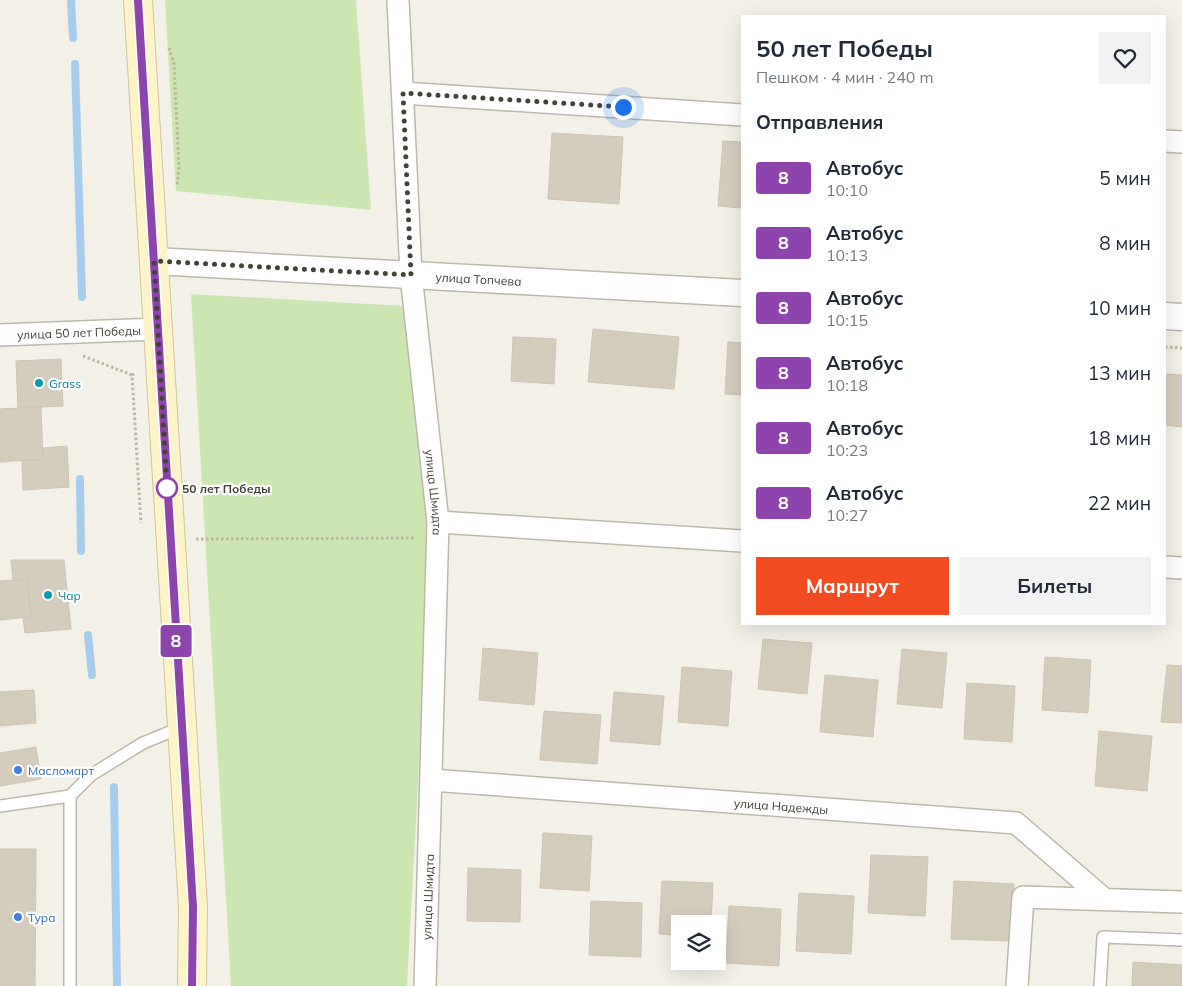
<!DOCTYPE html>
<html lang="ru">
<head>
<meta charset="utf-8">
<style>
  body { margin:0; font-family:Mulish,sans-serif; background:#f2f2f3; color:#1f2937; height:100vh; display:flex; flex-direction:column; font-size:19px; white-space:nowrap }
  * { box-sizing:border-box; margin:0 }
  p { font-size:16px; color:#747a83 }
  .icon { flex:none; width:28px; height:28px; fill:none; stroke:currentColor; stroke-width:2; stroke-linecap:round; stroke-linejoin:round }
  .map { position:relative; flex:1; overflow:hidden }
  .details { position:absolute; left:741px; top:15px; width:425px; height:610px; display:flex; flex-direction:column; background:#fff; border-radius:0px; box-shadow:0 5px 20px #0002 }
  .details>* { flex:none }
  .badge { padding:0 10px; border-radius:4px; font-size:18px; line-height:32px }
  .controls { position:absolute; left:671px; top:915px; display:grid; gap:10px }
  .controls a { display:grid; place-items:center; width:55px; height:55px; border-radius:0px; background:#fff; box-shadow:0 5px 20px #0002; font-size:25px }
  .you { position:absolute; width:25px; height:25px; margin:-12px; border:4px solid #fff; border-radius:50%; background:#1a73e8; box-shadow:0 0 0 8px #1a73e833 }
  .map>.badge { position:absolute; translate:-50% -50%; box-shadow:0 0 0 2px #fff }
  h2 { padding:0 15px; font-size:19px; line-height:45px }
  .round { display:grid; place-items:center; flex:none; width:52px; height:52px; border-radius:0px; background:#f2f2f3 }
  .overview { display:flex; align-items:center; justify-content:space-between; height:85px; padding:0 15px }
  h1 { font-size:24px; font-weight:700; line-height:38px }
  .action { display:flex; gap:10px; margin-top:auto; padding:10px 15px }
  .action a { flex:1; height:58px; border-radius:0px; background:#f14c21; color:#fff; font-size:20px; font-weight:700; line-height:58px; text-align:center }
  .action a+a { background:#f2f2f3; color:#1f2937 }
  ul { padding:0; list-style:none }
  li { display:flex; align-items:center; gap:15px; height:65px; padding:0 15px }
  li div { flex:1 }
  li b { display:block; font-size:19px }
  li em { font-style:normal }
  li .badge { min-width:55px; font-weight:700; text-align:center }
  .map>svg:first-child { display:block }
  .green { fill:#cce6b2 }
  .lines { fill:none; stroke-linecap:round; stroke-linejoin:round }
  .stream { stroke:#a7cded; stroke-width:8 }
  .building { fill:#d4cdbe; stroke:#cfc5b1 }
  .service-casing { stroke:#beb8ab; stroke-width:14 }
  .minor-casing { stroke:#beb8ab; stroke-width:24 }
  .tertiary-casing { stroke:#beb8ab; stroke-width:29 }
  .secondary-casing { stroke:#d1c599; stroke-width:30 }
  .path { stroke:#bfb59d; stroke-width:3; stroke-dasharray:2.5 2.5; stroke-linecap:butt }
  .service { stroke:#fff; stroke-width:11 }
  .minor { stroke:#fff; stroke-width:21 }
  .tertiary { stroke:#fff; stroke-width:26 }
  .secondary { stroke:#fcf3c9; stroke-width:28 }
  .line-casing { stroke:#fff; stroke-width:11 }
  .line { stroke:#8e44ad; stroke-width:8 }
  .walk { stroke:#464137; stroke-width:5; stroke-dasharray:0 9 }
  .culture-dot { fill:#0f9aa8; stroke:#fff; stroke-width:2 }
  .stop-dot { fill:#fff; stroke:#8e44ad; stroke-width:2.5 }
  .shop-dot { fill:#3f7fe0; stroke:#fff; stroke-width:2 }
  .labels { text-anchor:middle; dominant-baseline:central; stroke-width:4.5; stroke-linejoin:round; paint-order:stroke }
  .street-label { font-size:12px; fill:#464137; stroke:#fff }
  .culture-label { font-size:12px; fill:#0d838f; stroke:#fff; text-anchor:start }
  .stop-label { font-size:12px; font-weight:bold; fill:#464137; stroke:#fff; text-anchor:start }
  .shop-label { font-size:12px; fill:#366cbe; stroke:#fff; text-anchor:start }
</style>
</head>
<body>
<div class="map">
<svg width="1182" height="986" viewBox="0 0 1182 986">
  <rect width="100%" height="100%" fill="#f3f0e8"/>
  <!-- green -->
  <g class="green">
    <path d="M165,0H356L371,210L176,191Z"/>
    <path d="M191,294L405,306L432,526L407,986H231Z"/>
  </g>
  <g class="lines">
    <!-- stream -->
    <g class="stream">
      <path d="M71,0L73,38"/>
      <path d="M75,64L82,297"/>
      <path d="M80,479L81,551"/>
      <path d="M88,635L92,675"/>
      <path d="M114,787L117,986"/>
    </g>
  </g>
  <!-- building -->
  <g class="building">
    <path d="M552,133L623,137L619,204L548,199Z"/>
    <path d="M723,141L742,142V208L718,206Z"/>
    <path d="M593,329L679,337L674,389L588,382Z"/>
    <path d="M513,337L556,339L554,384L511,381Z"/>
    <path d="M728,342L742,343V395L725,394Z"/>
    <path d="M61,359L63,406L18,408L16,361Z"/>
    <path d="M1165,374L1182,375V427L1165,425Z"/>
    <path d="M41,407L43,459L0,462V409Z"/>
    <path d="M67,446L69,487L23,490L22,461L43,459V448Z"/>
    <path d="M11,560H64L71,629L25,633L23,618L31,617L27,579L13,580Z"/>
    <path d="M27,579L31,617L0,620V581Z"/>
    <path d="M763,639L812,643L807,694L758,689Z"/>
    <path d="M483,648L538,653L534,705L479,700Z"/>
    <path d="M902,649L947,653L942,708L897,704Z"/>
    <path d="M1045,657L1091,660L1088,713L1042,710Z"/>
    <path d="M1167,665L1182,666V723L1161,722Z"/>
    <path d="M682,667L732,671L728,726L678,722Z"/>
    <path d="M825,675L878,680L873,737L820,732Z"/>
    <path d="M967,683L1015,686L1012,742L964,739Z"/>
    <path d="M34,690L36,723L0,726V692Z"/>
    <path d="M614,692L664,696L660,745L610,741Z"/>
    <path d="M544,711L601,715L597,764L540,760Z"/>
    <path d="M1099,731L1152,736L1147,791L1095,786Z"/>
    <path d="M36,747L41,779L0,786V753Z"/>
    <path d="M543,833L592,836L589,891L540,888Z"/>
    <path d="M0,849H36L35,986H0Z"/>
    <path d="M871,855L928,857L925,916L868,913Z"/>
    <path d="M468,868L521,870L520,922L467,921Z"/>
    <path d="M662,881L713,883L711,924H680V935L659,934Z"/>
    <path d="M954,881L1014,884L1011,941L951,939Z"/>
    <path d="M799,893L854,896L851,954L796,951Z"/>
    <path d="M591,901L642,903L641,957L589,955Z"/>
    <path d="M729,906L781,909L779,966L726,963Z"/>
    <path d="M1133,962L1182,965V986H1132Z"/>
  </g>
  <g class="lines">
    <!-- service casing -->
    <g class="service-casing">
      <g id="service">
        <path d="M70,796L91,775L143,743L182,727"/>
        <path d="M0,806L70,796V986"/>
        <path d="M1100,986L1103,937L1182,940"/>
      </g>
    </g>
    <!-- minor casing -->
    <g class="minor-casing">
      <g id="minor">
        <path id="s1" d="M398,0L411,275L438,522L425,986"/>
        <path d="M403,93L742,115"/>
        <path d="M1165,141L1182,142"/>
        <path id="s2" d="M0,335L158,329"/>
        <path d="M438,522L742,541"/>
        <path d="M1165,567L1182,568"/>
        <path id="s3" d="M431,780L1016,823L1104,899"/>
        <path d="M1017,986L1023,897L1182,902"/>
      </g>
    </g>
    <!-- tertiary casing -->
    <g class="tertiary-casing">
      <g id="tertiary">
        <path id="s4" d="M154,261L742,293"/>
        <path d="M1165,316L1182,317"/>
      </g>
    </g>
    <!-- secondary casing -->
    <g class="secondary-casing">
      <path id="secondary" d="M138,0L193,907L192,986"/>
    </g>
    <!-- path -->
    <g class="path">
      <path d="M169,48L174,64L179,168L177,185"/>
      <path d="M1165,347L1182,348"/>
      <path d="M83,356L132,375"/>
      <path d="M134,374L132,375L141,523"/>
      <path d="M196,539L415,538"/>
    </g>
    <!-- service -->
    <use href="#service" class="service"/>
    <!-- minor -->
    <use href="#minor" class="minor"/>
    <!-- tertiary -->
    <use href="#tertiary" class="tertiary"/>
    <!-- secondary -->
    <use href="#secondary" class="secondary"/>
  </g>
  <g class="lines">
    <!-- line casing -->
    <g class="line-casing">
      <path id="line" d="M138,0L193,907L192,986"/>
    </g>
    <!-- line -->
    <use href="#line" class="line"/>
    <!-- walk -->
    <path class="walk" d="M167,488L154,261L411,275L403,93L623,107"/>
  </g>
  <!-- markers -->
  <g class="culture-dot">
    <circle cx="39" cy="383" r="5"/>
    <circle cx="48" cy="595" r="5"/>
  </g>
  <circle class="stop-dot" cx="167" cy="488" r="10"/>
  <g class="shop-dot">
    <circle cx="18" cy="770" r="5"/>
    <circle cx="18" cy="917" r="5"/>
  </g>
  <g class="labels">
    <!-- street labels -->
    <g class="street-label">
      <text stroke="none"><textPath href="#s4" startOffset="325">улица Топчева</textPath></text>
      <text stroke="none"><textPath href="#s2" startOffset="79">улица 50 лет Победы</textPath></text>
      <text stroke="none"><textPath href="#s1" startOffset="494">улица Шмидта</textPath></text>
      <text stroke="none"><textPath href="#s3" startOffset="351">улица Надежды</textPath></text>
      <text transform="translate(428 897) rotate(-88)">улица Шмидта</text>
    </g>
    <!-- culture labels -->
    <g class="culture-label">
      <text x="49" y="383">Grass</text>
      <text x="58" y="595">Чар</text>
    </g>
    <!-- stop labels -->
    <g class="stop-label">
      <text x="182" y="488">50 лет Победы</text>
    </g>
    <!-- shop labels -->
    <g class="shop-label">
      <text x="28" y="770">Масломарт</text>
      <text x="28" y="917">Тура</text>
    </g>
  </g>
</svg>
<div class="controls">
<a><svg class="icon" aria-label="layers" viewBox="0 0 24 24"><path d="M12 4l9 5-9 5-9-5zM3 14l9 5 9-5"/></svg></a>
</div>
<div class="you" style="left:623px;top:107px"></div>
<b class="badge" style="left:176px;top:641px;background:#8e44ad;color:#fff">8</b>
<section class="details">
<div class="overview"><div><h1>50 лет Победы</h1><p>Пешком · 4 мин · 240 m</p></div><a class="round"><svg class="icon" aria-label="heart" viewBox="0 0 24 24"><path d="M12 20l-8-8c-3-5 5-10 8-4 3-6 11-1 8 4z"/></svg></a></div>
<h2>Отправления</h2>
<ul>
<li><span class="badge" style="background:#8e44ad;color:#fff">8</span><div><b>Автобус</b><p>10:10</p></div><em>5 мин</em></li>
<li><span class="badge" style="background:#8e44ad;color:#fff">8</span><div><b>Автобус</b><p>10:13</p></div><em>8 мин</em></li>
<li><span class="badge" style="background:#8e44ad;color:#fff">8</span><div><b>Автобус</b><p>10:15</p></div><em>10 мин</em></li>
<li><span class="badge" style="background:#8e44ad;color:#fff">8</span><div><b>Автобус</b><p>10:18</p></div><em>13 мин</em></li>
<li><span class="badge" style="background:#8e44ad;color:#fff">8</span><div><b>Автобус</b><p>10:23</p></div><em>18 мин</em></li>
<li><span class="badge" style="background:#8e44ad;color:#fff">8</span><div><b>Автобус</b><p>10:27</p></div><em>22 мин</em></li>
</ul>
<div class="action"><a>Маршрут</a><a>Билеты</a></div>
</section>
</div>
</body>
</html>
